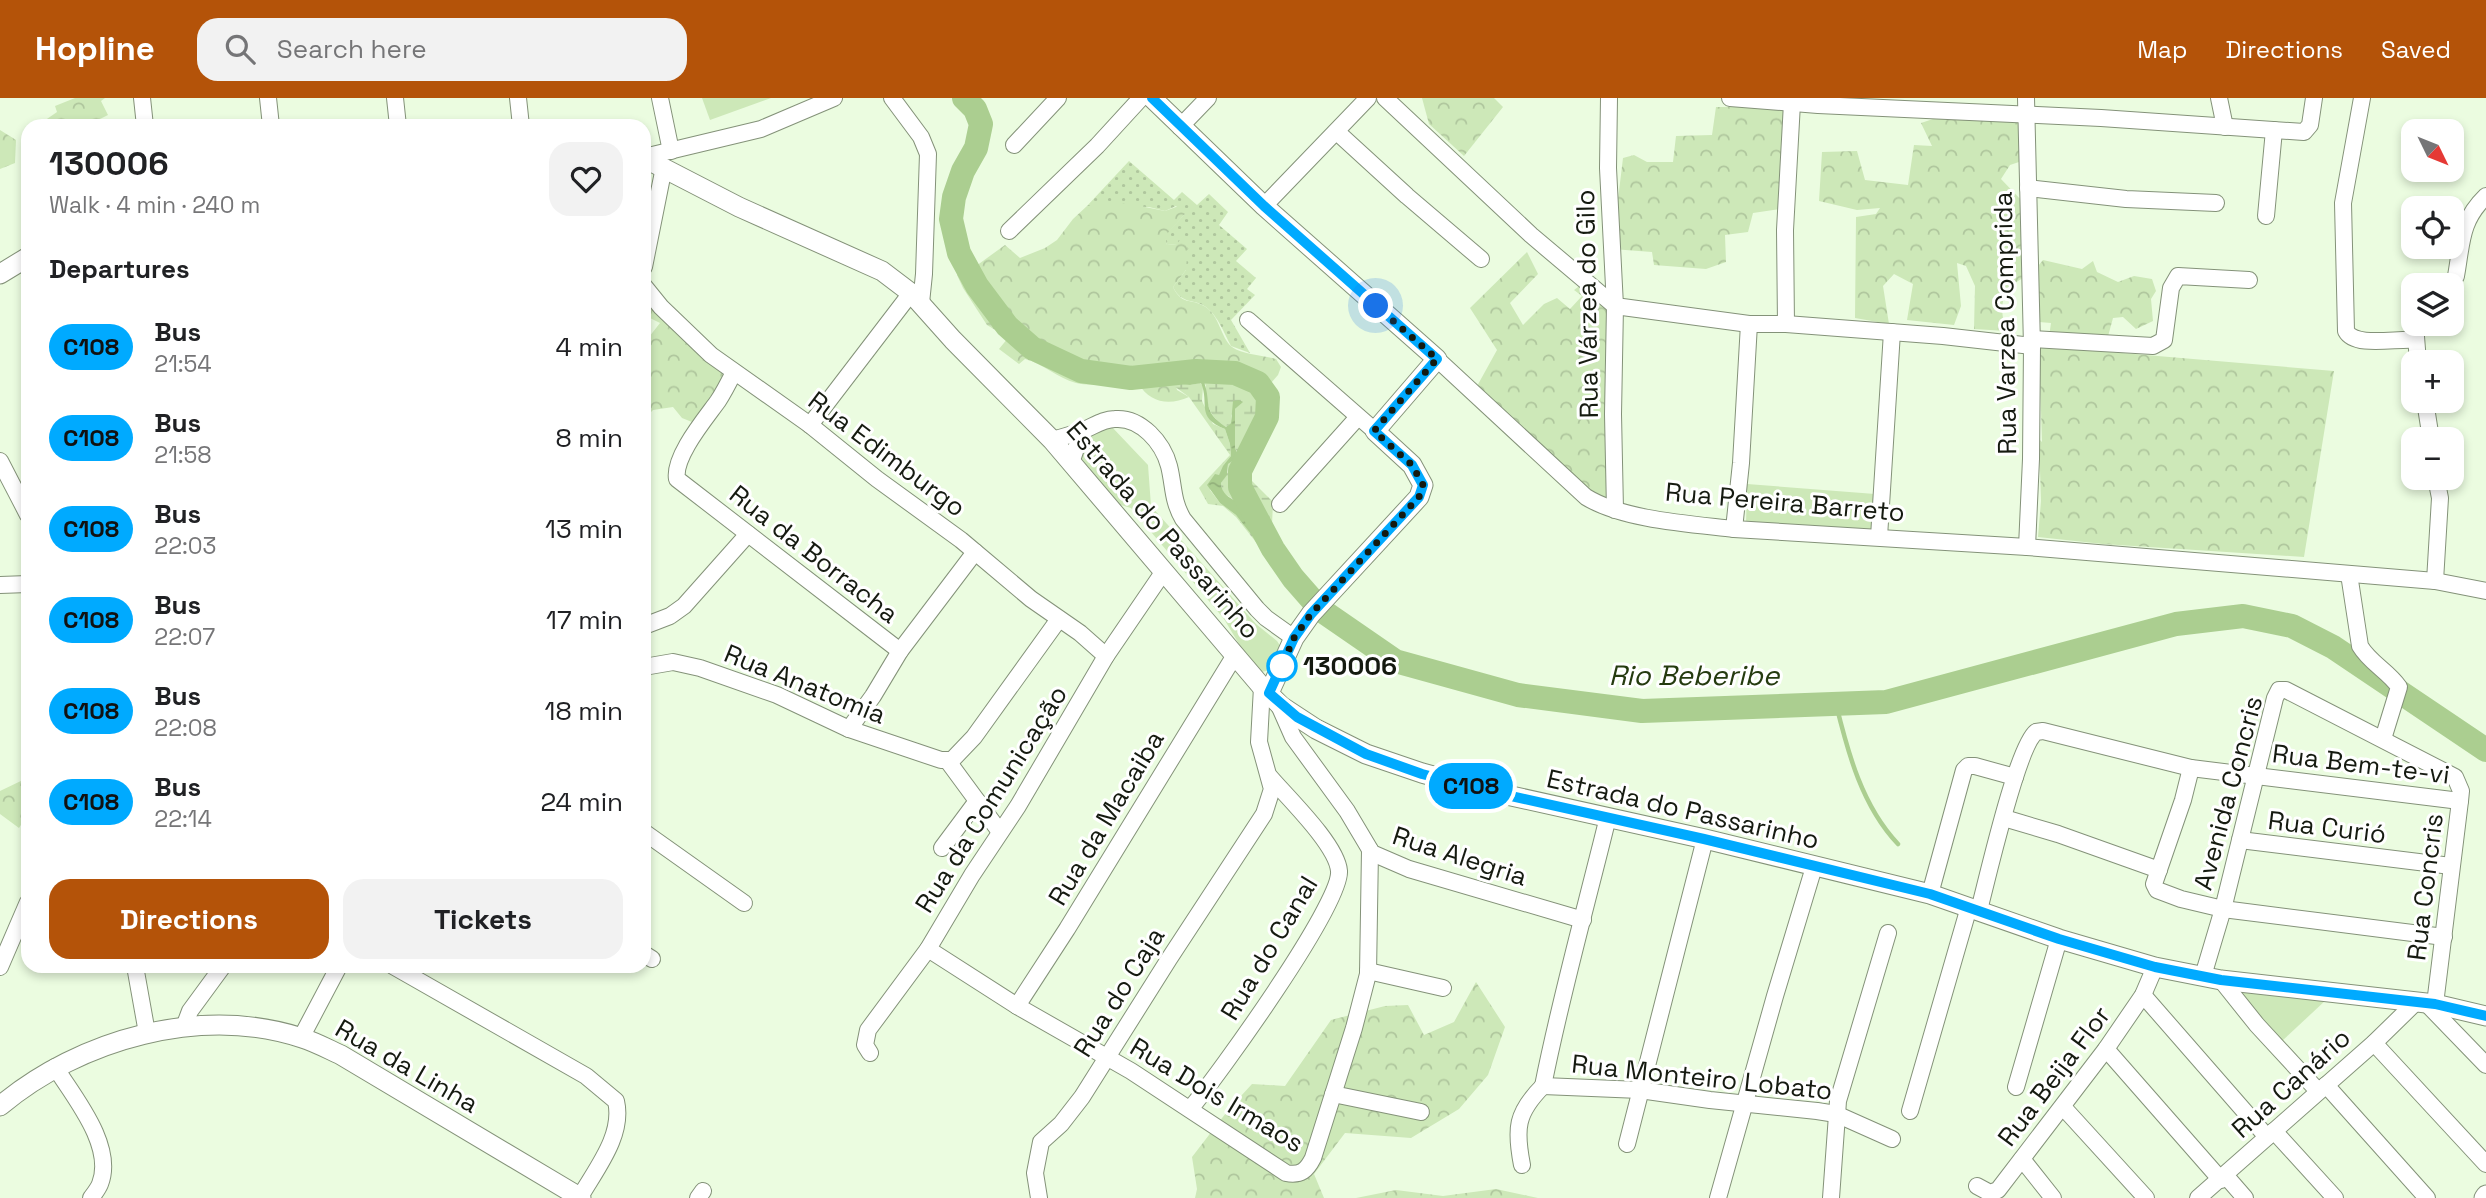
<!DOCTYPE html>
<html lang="en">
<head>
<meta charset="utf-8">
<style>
  body { margin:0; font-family:"Space Grotesk",sans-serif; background:#f2f2f2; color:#202124; height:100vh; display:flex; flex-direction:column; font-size:26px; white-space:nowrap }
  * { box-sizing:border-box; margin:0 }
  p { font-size:23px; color:#757577 }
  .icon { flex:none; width:38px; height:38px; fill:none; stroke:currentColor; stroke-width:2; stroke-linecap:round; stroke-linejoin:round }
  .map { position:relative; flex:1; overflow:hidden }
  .drawer { position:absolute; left:21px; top:21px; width:630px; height:854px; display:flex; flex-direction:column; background:#fff; border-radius:21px; box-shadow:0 4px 10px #0003 }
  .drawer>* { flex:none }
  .badge { padding:0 14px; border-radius:23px; font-size:24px; line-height:46px }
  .needle { width:46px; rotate:133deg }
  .tools { position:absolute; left:2401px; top:21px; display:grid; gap:14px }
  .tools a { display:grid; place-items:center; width:63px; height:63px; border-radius:14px; background:#fff; box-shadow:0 4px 10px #0003; font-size:35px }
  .you { position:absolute; width:35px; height:35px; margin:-18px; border:5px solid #fff; border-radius:50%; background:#1a73e8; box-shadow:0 0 0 10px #1a73e833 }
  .map>.badge { position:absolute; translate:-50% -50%; box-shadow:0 0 0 4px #fff }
  h2 { padding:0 28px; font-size:26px; line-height:63px }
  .round { display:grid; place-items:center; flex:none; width:74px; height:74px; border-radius:21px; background:#f2f2f2 }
  .overview { display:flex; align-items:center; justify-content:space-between; height:119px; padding:0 28px }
  h1 { font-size:33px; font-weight:700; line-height:52px }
  .button { display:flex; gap:14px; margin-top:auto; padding:14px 28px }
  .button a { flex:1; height:80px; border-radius:21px; background:#b45309; color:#fff; font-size:28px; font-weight:700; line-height:80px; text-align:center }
  .button a+a { background:#f2f2f2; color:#202124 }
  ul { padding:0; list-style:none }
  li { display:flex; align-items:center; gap:21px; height:91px; padding:0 28px }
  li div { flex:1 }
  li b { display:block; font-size:26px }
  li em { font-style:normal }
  li .badge { min-width:77px; font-weight:700; text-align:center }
  header { display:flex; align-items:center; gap:42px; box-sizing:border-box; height:98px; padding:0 35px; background:#b45309; color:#fff }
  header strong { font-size:33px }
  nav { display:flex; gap:38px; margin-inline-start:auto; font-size:24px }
  .search { width:490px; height:63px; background:#f2f2f2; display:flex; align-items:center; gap:18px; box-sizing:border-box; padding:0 24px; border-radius:21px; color:#757577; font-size:26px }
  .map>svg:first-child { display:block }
  .grass { fill:url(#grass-dots) }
  .forest { fill:url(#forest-crowns) }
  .wetland { fill:url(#wetland-marsh) }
  .green { fill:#cde8b8 }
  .water { fill:url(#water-ripples) }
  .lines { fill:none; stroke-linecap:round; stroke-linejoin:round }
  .stream { stroke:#abce90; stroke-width:4.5 }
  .river { stroke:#abce90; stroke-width:24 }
  .minor-casing { stroke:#849279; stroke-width:18 }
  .tertiary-casing { stroke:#849279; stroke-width:21 }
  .minor { stroke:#fff; stroke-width:16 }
  .tertiary { stroke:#fff; stroke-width:19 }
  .line-casing { stroke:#fff; stroke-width:16 }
  .line { stroke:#0af; stroke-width:10 }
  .walk { stroke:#151a10; stroke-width:7; stroke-dasharray:0 12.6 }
  .stop-dot { fill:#fff; stroke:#0af; stroke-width:3.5 }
  .labels { text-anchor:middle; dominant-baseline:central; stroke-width:6; stroke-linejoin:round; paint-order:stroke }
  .street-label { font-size:26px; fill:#151a10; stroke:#fff }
  .stop-label { font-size:26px; font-weight:bold; fill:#151a10; stroke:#fff; text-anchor:start }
  .water-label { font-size:28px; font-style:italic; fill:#253b0f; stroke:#fff }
</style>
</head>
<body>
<header>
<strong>Hopline</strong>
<div class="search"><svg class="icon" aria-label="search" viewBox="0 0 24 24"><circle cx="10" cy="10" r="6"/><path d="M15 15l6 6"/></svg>Search here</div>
<nav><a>Map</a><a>Directions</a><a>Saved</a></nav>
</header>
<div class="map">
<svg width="2486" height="1100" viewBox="0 0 2486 1100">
  <defs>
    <pattern id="grass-dots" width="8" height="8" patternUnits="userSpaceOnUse" patternTransform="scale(1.75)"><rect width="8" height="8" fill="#cde8b8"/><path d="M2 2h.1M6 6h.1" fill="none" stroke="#afc69d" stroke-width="1.8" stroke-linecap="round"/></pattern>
    <pattern id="forest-crowns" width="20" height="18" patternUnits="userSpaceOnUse" patternTransform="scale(1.75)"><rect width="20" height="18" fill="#cde8b8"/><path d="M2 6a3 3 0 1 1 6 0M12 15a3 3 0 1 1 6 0" fill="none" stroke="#afc69d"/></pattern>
    <pattern id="wetland-marsh" width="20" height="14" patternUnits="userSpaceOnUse" patternTransform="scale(1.75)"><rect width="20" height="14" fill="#cde8b8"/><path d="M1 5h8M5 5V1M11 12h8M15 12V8" fill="none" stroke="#afc69d"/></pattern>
    <pattern id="water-ripples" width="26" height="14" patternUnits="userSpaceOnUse" patternTransform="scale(1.75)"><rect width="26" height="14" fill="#abce90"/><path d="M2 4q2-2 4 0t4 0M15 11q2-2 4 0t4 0" fill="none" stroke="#92b07b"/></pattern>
  </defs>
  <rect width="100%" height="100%" fill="#ebfce0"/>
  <!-- grass -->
  <path class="grass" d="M1129,63L1174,102L1182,94L1197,107L1209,96L1228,114L1219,127L1247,151L1236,163L1256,180L1247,191L1255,197L1231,222L1250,255L1231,248C1224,235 1218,218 1206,209C1193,200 1182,207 1173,189L1186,172L1177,146L1167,147L1164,138L1185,116L1176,108L1165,113L1149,109L1087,108Z"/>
  <!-- forest -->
  <g class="forest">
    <path d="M75,0H105L101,3L108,17L100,21V28H45L44,23L57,14L55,8Z"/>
    <path d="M1422,0H1494L1503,9L1464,58L1429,26Z"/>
    <path d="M1716,9H1754L1786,13L1780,111L1753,115L1748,134L1725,137L1726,164L1706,171L1654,167L1652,154L1612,151L1623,60L1634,57L1647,64H1673L1676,38L1712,37Z"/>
    <path d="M1936,20L2026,21L2019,64L2010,67L2001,81L2023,104L2025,179C2000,191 1999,209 2006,233L1974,231L1975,188L1966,168L1957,165L1961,208L1954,227L1907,222L1913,186L1894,176L1883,188L1889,226L1855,220L1856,119L1876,116L1880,110L1857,112L1819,103L1822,54L1857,53L1865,82L1908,87L1914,47L1932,48L1921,25Z"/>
    <path d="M0,32L16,42L15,65L0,71Z"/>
    <path d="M1125,105L1165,113L1184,106L1185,116L1165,138L1167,147L1177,146L1181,140L1188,143L1186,172L1173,189C1182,208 1191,200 1204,208C1220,217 1220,239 1232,249C1243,257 1263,257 1276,261L1281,269L1278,277L1271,285L1244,270L1201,267L1175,283L1177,292L1189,299C1169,308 1150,305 1138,285C1120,284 1091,289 1076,285C1057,280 1044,266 1025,261L1019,266L999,251L1008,240L987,227L963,190L957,177L963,171L976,168L1005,147L1020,160L1045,150L1057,142L1073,121L1087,108Z"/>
    <path d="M1527,154L1538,176L1510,205L1523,227L1544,206L1557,200L1570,211L1582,198L1574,192L1586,183L1609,210L1607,400L1592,396L1476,290L1497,252L1470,210Z"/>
    <path d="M2043,162L2082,171L2093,163L2097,174L2118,184L2134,178L2152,181L2156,193L2151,201L2153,223L2136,231L2123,219L2113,220L2107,242L2049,239L2051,225L2039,224L2030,178Z"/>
    <path d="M644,196L727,279L692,324L682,320L673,309L653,312L644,321V240L649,239L660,225L644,217Z"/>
    <path d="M2039,248L2334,273L2304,459L2103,446L2038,439L2041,403L2039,341L2042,344Z"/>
    <path d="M28,672V716L19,730L0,716V693L25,681V673Z"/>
    <path d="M1476,884L1505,929L1488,977L1459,1011L1411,1040L1345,1035L1314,1076L1324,1100H1195L1197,1091L1192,1059L1229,1011L1252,986L1285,988L1331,922L1385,908L1408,907L1424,937L1454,924Z"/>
    <path d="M1496,1091L1538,1100H1356L1396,1092L1443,1098Z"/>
  </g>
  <!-- wetland -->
  <path class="wetland" d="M1219,265L1244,270L1271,285L1267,293L1275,302L1265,314L1272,331L1257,351L1245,376L1273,404L1272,427L1284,460L1261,443V436L1266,434L1245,414L1241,413L1238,404L1223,395L1221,385L1228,374V366L1237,354L1235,349V311L1242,304L1239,302L1231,318V325L1226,329C1209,318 1206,307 1206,287L1199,283H1185L1190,287L1200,285L1203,288L1202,303L1213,326L1225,331L1230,346L1231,358L1210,392L1220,405L1236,417L1247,429L1270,460L1288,477L1290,486L1300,493L1299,500L1288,490L1287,484L1282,477L1236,419L1223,408L1208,406L1199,390L1230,357L1189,299L1174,288L1175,283L1201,267Z"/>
  <!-- green -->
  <g class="green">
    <path d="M702,0H771L710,22Z"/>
    <path d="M1111,328L1148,367L1151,408L1256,526L1277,543L1281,549L1272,572L1261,574L1248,561L1224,521L1131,410L1114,405L1076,360L1080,341Z"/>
    <path d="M1747,386L1875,396L1873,431L1746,427Z"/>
    <path d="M2236,892L2326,902L2282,943Z"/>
  </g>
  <!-- water -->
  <path class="water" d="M1185,283L1204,284C1212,306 1201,312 1226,329L1231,325L1233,303L1239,302L1243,304L1235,311V349L1238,359L1228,366L1227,377L1221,385C1222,396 1228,399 1238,404L1241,413C1251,415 1264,422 1268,431L1261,436V443L1274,450L1316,495L1310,503L1300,497L1299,493L1290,486L1288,477L1270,460L1236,417L1220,405L1207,387L1215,376L1219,377L1223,368L1231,358L1230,346L1225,331C1195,319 1210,306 1201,285L1190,287L1182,286Z"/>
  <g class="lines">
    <!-- stream -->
    <path class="stream" d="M1836,606C1848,655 1862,708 1898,746"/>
    <!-- river -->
    <path class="river" d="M964,0L975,11L981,26L976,50L963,73L954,99L951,121L959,155L977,188L1007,228L1032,250L1081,273L1131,280L1196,273L1235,275L1258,285L1268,299L1267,319L1240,373V389L1273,451L1293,480L1321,512L1395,563L1518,597L1642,613L1886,604L2176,526L2243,518L2292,528L2333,549L2486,652"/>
    <!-- minor casing -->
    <g class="minor-casing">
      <g id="minor">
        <path d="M142,0L145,28"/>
        <path d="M268,0L271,28"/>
        <path d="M395,0L398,28"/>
        <path d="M518,0L521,28"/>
        <path d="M660,0L671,53"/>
        <path d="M892,0L921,39L928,56L924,176L921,205"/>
        <path d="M1385,0L1531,137L1615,208L1749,226H1786L1943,238L2032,248"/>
        <path d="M1609,0L1608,70L1615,208L1613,316L1615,412"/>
        <path d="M1730,0L1818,7L2101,20L2304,34L2310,27L2314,0"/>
        <path d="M2026,0L2032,248L2031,361L2027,449"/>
        <path d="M2219,0L2225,29"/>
        <path d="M2362,0L2343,105L2346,233C2355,250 2397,240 2415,242"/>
        <path d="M1180,29L1208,0"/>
        <path d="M1337,34L1407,98L1481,161"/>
        <path d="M1014,47L1058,0"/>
        <path d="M644,59L761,31L834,0"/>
        <path d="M2028,90L2126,101L2216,105"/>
        <path d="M1264,108L1368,0"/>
        <path d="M2266,118L2274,32"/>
        <path d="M1009,133L1097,48L1141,0"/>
        <path d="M644,169L664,69"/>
        <path d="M2444,187L2453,183L2456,178C2462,145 2460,123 2486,98"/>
        <path d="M644,188L661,209L711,257L810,327L877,381L961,442L1031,501L1080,535L1106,558"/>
        <path d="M1248,222L1375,333"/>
        <path d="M1786,226L1785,132L1792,5"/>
        <path d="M2415,226L2418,264"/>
        <path d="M2032,241L2153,248L2164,242L2171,190L2178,178L2249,182"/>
        <path d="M1437,261L1586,399C1623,422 1691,426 1734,431L2027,449L2435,483L2486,493"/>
        <path d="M734,274C729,284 724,294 718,303C705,321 673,359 677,381L900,553"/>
        <path d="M2425,303L2431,341"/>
        <path d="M810,327L911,195"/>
        <path d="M1052,342C1063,339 1074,336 1084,332C1094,328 1103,321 1115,321C1141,319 1163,345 1169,368C1174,388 1172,402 1183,421L1257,511L1266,520L1294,540"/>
        <path d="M0,363L28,417"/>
        <path d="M1071,365L1082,333"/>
        <path d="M1280,406L1358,319"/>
        <path d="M1734,431L1741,365L1749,226"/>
        <path d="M1879,439L1892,234"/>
        <path d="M2349,476L2360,548C2370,565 2388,573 2399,589L2383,641"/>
        <path d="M2435,483L2440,400L2436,380"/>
        <path d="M0,487L28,486"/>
        <path d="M644,528L670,518L684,508L748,436"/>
        <path d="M644,569L673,564L700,570L777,597L849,631L941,662H952L974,639L1059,521"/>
        <path d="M1278,605L1293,639L1347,713L1372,755L1409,771L1583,822"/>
        <path d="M849,631L873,598L900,553L975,454"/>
        <path d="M947,662L1000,734"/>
        <path d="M2191,670L2183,702L2154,786L2157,792L2181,801L2223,811L2444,839"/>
        <path d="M2004,720L2058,736L2159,772"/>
        <path d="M644,734L744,805"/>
        <path d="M2240,742L2451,768"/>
        <path d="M942,750L977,703"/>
        <path d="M1930,796L1964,672L1968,668H1975L2015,679"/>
        <path d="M1979,812C1987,782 2017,649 2036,634L2043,633L2191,670L2460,703"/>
        <path d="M928,851L1017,908L1131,973L1286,1075C1301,1078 1307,1072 1313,1060L1354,930L1368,876L1370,752"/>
        <path d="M644,856L652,861"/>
        <path d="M135,868L147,935"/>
        <path d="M393,868L586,978L616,1003C624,1037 596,1071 580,1099"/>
        <path d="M0,869L28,804"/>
        <path d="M1368,873L1443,890"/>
        <path d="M2203,878L2223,811L2275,600L2279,592H2286L2455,679L2461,693L2460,703L2435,906"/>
        <path d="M2221,882L2257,927L2318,993"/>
        <path d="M2143,897L2267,1039"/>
        <path d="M2427,906L2486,967"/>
        <path d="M1017,908L1067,831L1235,557"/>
        <path d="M184,929L190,913L223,868"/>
        <path d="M301,940L339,868"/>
        <path d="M2374,945L2486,1066"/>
        <path d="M2106,951L2221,1082"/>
        <path d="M870,955L865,947L868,932L928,851L972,777L1018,708L1106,558L1164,473"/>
        <path d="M55,969C74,999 115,1048 100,1086C98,1091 94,1096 91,1100"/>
        <path d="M2326,987L2427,1100"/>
        <path d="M1543,988L1640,992L1710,1002L1817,1013L1836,1016L1892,1041"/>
        <path d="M1543,988C1561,897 1586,809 1608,719"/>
        <path d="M2016,989L2059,841"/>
        <path d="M1333,996L1421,1014"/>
        <path d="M2063,1009L2146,1100"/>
        <path d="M1190,1011C1217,979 1342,806 1339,773C1337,747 1288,700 1270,679"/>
        <path d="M1910,1013L1969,809"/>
        <path d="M2274,1033L2335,1100"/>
        <path d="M1627,1046L1705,741"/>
        <path d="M2022,1061L2053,1100"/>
        <path d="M1522,1067C1515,1031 1516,1015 1543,988"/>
        <path d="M2225,1077L2245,1100"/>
        <path d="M1977,1088L1990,1095L1998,1092L2106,951L2143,897L2155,869"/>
        <path d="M698,1100L703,1093"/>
        <path d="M1039,1100L1035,1075L1041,1044L1061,1026L1082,999L1169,861L1264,716L1272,691L1259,644L1262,589"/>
        <path d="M1718,1100L1775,898L1814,769"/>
        <path d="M1831,1100L1838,1003L1888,835"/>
        <path d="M2198,1100L2374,945L2415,905"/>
      </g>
    </g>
    <!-- tertiary casing -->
    <g class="tertiary-casing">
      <g id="tertiary">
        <path d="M1152,0L1264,108L1437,261L1375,333L1412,367L1423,387L1419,399L1311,516L1294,540L1269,595"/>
        <path d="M644,60L739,109L882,173L911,195L953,242L1052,342L1262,589L1281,608L1316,631L1366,656L1422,675L1484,692L1705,741L1930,796L2059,841L2155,869L2221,882L2435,906L2486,918"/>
        <path d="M0,176L28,159"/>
        <path d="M0,1008C80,941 201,907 302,940C315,944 328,951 341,957L581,1100"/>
        <path d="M2484,1100L2486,1097"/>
      </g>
    </g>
    <!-- minor -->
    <use href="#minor" class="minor"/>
    <!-- tertiary -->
    <use href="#tertiary" class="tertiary"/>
  </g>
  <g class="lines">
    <!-- line casing -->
    <g class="line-casing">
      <path id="line" d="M1152,0L1264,108L1437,261L1374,333L1412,367L1423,387L1419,399L1311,516L1294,540L1269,595L1297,619L1366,656L1422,676L1484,692L1704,741L1930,796L2059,841L2155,869L2221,882L2435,906L2486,918"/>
    </g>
    <!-- line -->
    <use href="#line" class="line"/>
    <!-- walk -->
    <path class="walk" d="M1282,568L1278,577L1294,540L1311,516L1419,399L1423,387L1412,367L1374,333L1437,261L1376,208"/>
  </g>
  <!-- markers -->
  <circle class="stop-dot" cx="1282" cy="568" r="14"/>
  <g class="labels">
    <!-- street labels -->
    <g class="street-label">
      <text transform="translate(1587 206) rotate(-91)">Rua Várzea do Gilo</text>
      <text transform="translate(2005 225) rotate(-91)">Rua Varzea Comprida</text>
      <text transform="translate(887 356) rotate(37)">Rua Edimburgo</text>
      <text transform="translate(1785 404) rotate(5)">Rua Pereira Barreto</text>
      <text transform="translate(1163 432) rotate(49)">Estrada do Passarinho</text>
      <text transform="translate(814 456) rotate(38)">Rua da Borracha</text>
      <text transform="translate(805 586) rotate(22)">Rua Anatomia</text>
      <text transform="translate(2361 666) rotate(7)">Rua Bem-te-vi</text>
      <text transform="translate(2228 695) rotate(-75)">Avenida Concris</text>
      <text transform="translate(991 701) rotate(-58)">Rua da Comunicação</text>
      <text transform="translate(1683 711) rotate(13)">Estrada do Passarinho</text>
      <text transform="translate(1106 720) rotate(-59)">Rua da Macaiba</text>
      <text transform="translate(2327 729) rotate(7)">Rua Curió</text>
      <text transform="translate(1460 758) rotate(18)">Rua Alegria</text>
      <text transform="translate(2425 789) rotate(-83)">Rua Concris</text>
      <text transform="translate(1269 850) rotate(-59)">Rua do Canal</text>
      <text transform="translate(1119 894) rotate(-58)">Rua do Caja</text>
      <text transform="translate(407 968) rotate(30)">Rua da Linha</text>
      <text transform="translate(2054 978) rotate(-53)">Rua Beija Flor</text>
      <text transform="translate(1702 979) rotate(6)">Rua Monteiro Lobato</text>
      <text transform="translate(2291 985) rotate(-42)">Rua Canário</text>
      <text transform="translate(1217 997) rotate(31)">Rua Dois Irmaos</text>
    </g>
    <!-- stop labels -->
    <g class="stop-label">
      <text x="1303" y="568">130006</text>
    </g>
    <!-- water labels -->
    <g class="water-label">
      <text x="1694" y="577">Rio Beberibe</text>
    </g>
  </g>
</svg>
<div class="tools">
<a><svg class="needle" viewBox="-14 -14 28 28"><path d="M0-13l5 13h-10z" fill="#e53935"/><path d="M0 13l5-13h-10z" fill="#757577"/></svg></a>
<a><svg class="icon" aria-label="locate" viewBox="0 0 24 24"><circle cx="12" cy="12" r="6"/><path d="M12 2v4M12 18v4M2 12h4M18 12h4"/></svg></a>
<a><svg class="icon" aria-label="layers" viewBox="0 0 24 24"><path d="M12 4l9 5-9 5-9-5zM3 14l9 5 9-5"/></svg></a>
<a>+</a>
<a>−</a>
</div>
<div class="you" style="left:1376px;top:208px"></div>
<b class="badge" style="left:1471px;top:688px;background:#0af;color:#111">C108</b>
<section class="drawer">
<div class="overview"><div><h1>130006</h1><p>Walk · 4 min · 240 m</p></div><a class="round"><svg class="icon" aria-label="heart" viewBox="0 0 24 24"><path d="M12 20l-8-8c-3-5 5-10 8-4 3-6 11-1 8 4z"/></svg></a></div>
<h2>Departures</h2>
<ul>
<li><span class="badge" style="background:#0af;color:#111">C108</span><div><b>Bus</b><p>21:54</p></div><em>4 min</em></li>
<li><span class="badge" style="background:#0af;color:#111">C108</span><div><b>Bus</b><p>21:58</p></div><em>8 min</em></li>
<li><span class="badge" style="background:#0af;color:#111">C108</span><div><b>Bus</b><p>22:03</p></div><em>13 min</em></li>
<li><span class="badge" style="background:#0af;color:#111">C108</span><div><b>Bus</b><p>22:07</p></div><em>17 min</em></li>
<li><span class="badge" style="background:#0af;color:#111">C108</span><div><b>Bus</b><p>22:08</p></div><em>18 min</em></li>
<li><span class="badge" style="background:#0af;color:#111">C108</span><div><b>Bus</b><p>22:14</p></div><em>24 min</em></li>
</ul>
<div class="button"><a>Directions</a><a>Tickets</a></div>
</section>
</div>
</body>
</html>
